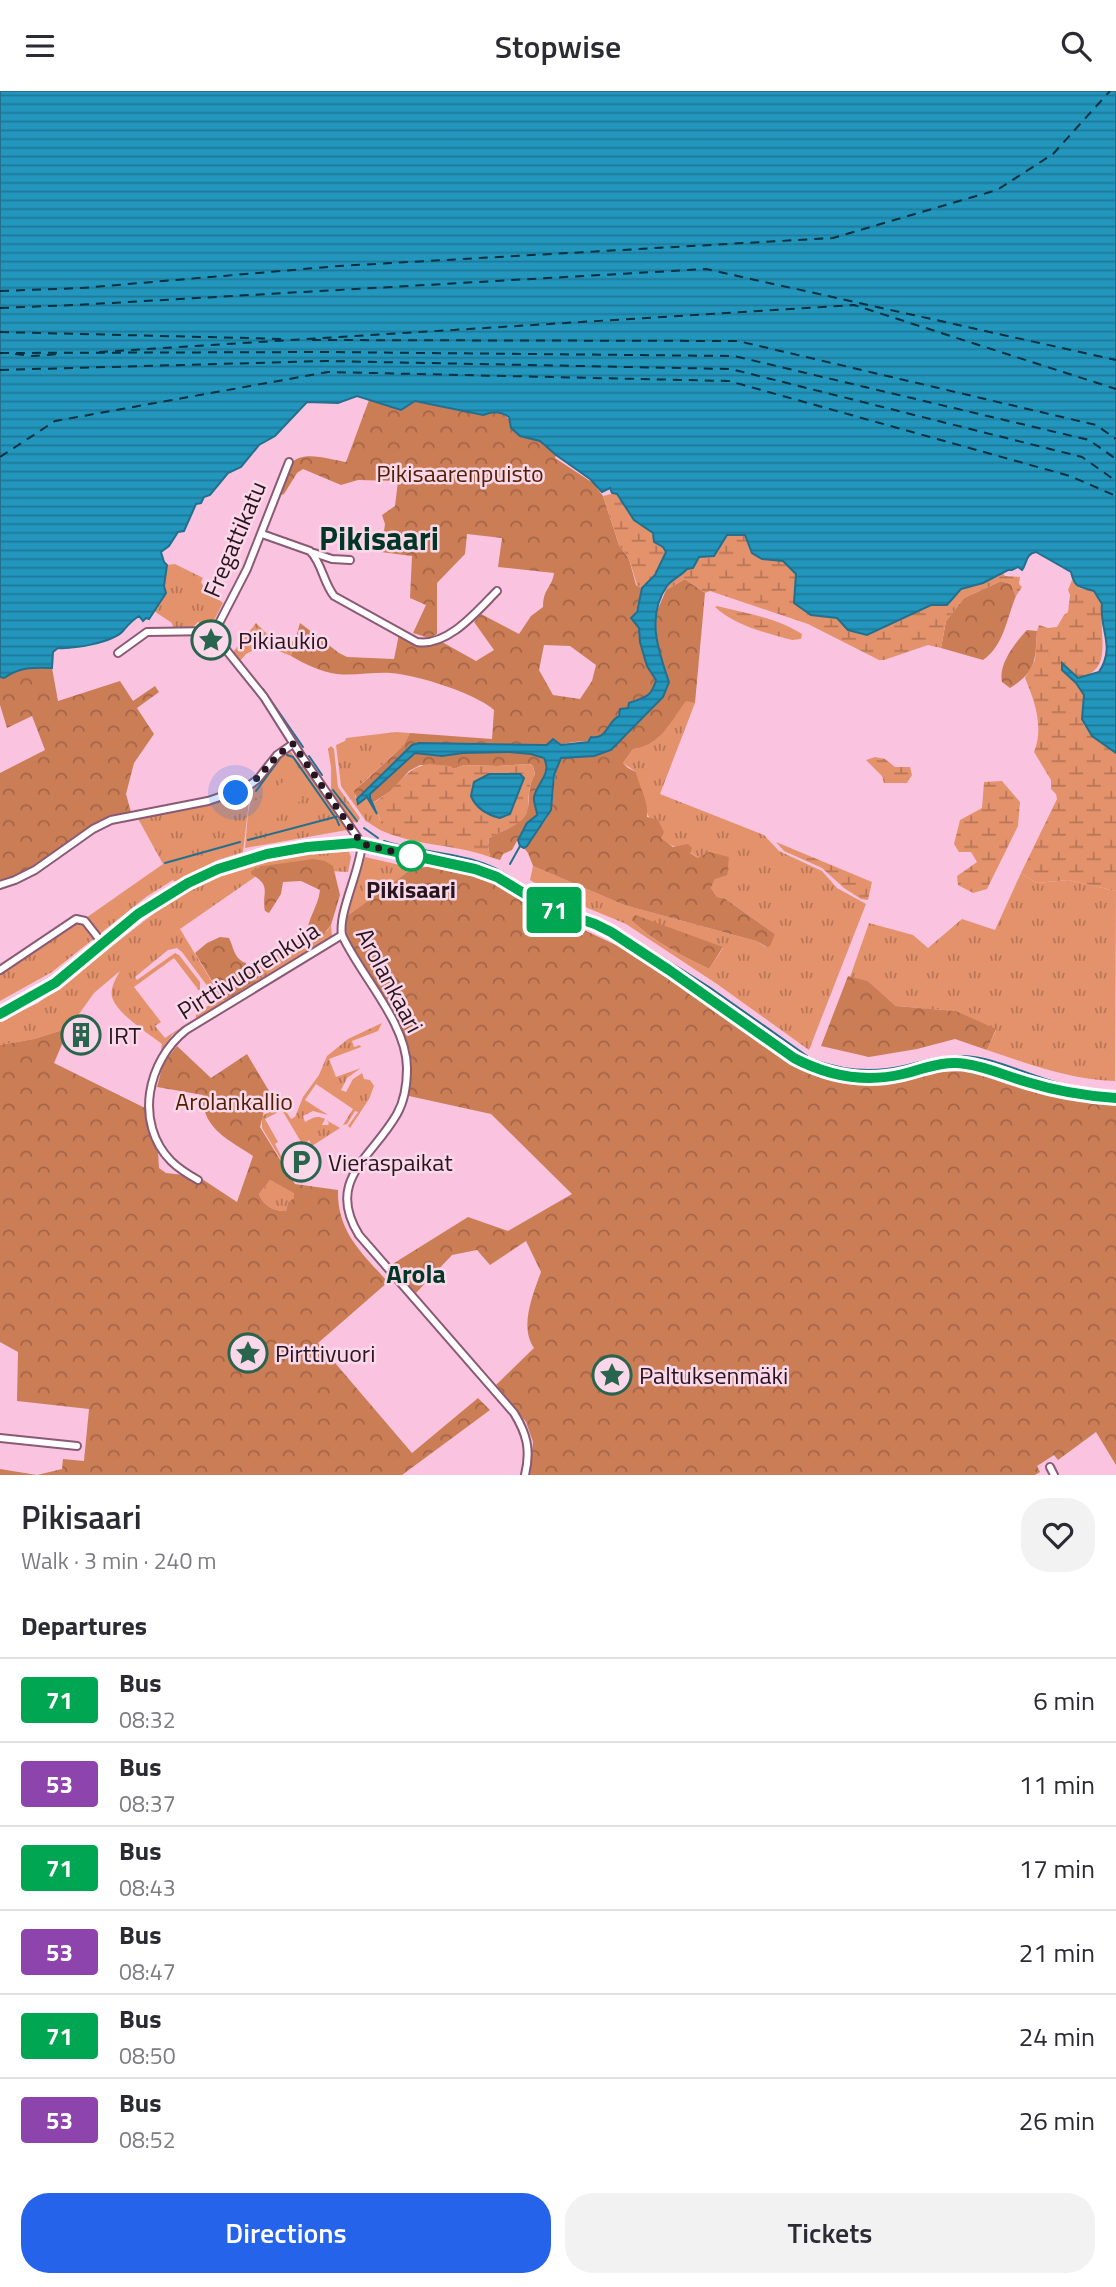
<!DOCTYPE html>
<html lang="en">
<head>
<meta charset="utf-8">
<style>
  body { margin:0; font-family:"Titillium Web",sans-serif; background:#f2f2f3; color:#2b2b33; height:100vh; display:flex; flex-direction:column; font-size:26px; white-space:nowrap }
  * { box-sizing:border-box; margin:0 }
  p { font-size:23px; color:#7c7c81 }
  .icon { flex:none; width:38px; height:38px; fill:none; stroke:currentColor; stroke-width:2; stroke-linecap:round; stroke-linejoin:round }
  .map { position:relative; height:1384px; overflow:hidden }
  .drawer { display:flex; flex-direction:column; background:#fff; flex:1 }
  .drawer>* { flex:none }
  .badge { padding:0 14px; border-radius:5px; font-size:24px; line-height:46px }
  .you { position:absolute; width:35px; height:35px; margin:-18px; border:5px solid #fff; border-radius:50%; background:#1a73e8; box-shadow:0 0 0 10px #1a73e833 }
  .map>.badge { position:absolute; translate:-50% -50%; box-shadow:0 0 0 4px #fff }
  h2 { padding:0 21px; font-size:26px; line-height:63px }
  .round { display:grid; place-items:center; flex:none; width:74px; height:74px; border-radius:28px; background:#f2f2f3 }
  .head { display:flex; align-items:center; justify-content:space-between; height:119px; padding:0 21px }
  h1 { font-size:33px; font-weight:600; line-height:52px }
  .button { display:flex; gap:14px; margin-top:auto; padding:14px 21px }
  .button a { flex:1; height:80px; border-radius:28px; background:#2563eb; color:#fff; font-size:28px; font-weight:600; line-height:80px; text-align:center }
  .button a+a { background:#f2f2f3; color:#2b2b33 }
  ul { padding:0; list-style:none }
  li { display:flex; align-items:center; gap:21px; height:84px; padding:0 21px; border-top:2px solid #e1e1e2 }
  li div { flex:1 }
  li b { display:block; font-size:26px }
  li em { font-style:normal }
  li .badge { min-width:77px; font-weight:700; text-align:center }
  header { display:flex; justify-content:space-between; align-items:center; height:91px; padding:0 21px; background:#fff; font-size:32px; font-weight:600 }
  .map>svg:first-child { display:block }
  .grass { fill:url(#grass-tufts); fill-rule:evenodd }
  .forest { fill:url(#forest-crowns); fill-rule:evenodd }
  .wetland { fill:url(#wetland-marsh); fill-rule:evenodd }
  .pitch { fill:#e3926b }
  .water { fill:url(#water-rules); stroke:#246f8d; stroke-width:2 }
  .lines { fill:none; stroke-linecap:round; stroke-linejoin:round }
  .stream { stroke:#246f8d; stroke-width:2 }
  .ferry { stroke:#003041; stroke-width:2; stroke-dasharray:9 7; stroke-linecap:butt }
  .minor-casing { stroke:#8a5a74; stroke-width:10 }
  .tertiary-casing { stroke:#8a5a74; stroke-width:11 }
  .minor { stroke:#fff; stroke-width:6 }
  .tertiary { stroke:#fff; stroke-width:8 }
  .line-casing { stroke:#fff; stroke-width:16 }
  .line { stroke:#00a651; stroke-width:10 }
  .walk { stroke:#28151f; stroke-width:7; stroke-dasharray:0 12.6 }
  .stop-dot { fill:#fff; stroke:#00a651; stroke-width:3.5 }
  .labels { text-anchor:middle; dominant-baseline:central; stroke-width:5; stroke-linejoin:round; paint-order:stroke }
  .park-label { font-size:24px; fill:#501e01; stroke:#fad8e9 }
  .street-label { font-size:24px; fill:#28151f; stroke:#fad8e9 }
  .poi-label { font-size:24px; fill:#28151f; stroke:#fad8e9; text-anchor:start }
  .stop-label { font-size:24px; font-weight:bold; fill:#28151f; stroke:#fad8e9 }
  .neighbourhood-label { font-size:26px; font-weight:bold; fill:#013525; stroke:#fad8e9 }
  .district-label { font-size:32px; font-weight:bold; fill:#013525; stroke:#fad8e9 }
</style>
</head>
<body>
<header><svg class="icon" aria-label="menu" viewBox="0 0 24 24"><path d="M4 6h16M4 12h16M4 18h16"/></svg>Stopwise<svg class="icon" aria-label="search" viewBox="0 0 24 24"><circle cx="10" cy="10" r="6"/><path d="M15 15l6 6"/></svg></header>
<div class="map">
<svg width="1116" height="1384" viewBox="0 0 1116 1384">
  <defs>
    <pattern id="grass-tufts" width="24" height="20" patternUnits="userSpaceOnUse" patternTransform="scale(1.75)"><rect width="24" height="20" fill="#e3926b"/><path d="M3 7l-1-3M5 7V3M7 7l1-3M15 17l-1-3M17 17v-4M19 17l1-3" fill="none" stroke="#b87657"/></pattern>
    <pattern id="forest-crowns" width="20" height="18" patternUnits="userSpaceOnUse" patternTransform="scale(1.75)"><rect width="20" height="18" fill="#cb7d56"/><path d="M2 6a3 3 0 1 1 6 0M12 15a3 3 0 1 1 6 0" fill="none" stroke="#a56547"/></pattern>
    <pattern id="wetland-marsh" width="20" height="14" patternUnits="userSpaceOnUse" patternTransform="scale(1.75)"><rect width="20" height="14" fill="#e3926b"/><path d="M1 5h8M5 5V1M11 12h8M15 12V8" fill="none" stroke="#b87657"/></pattern>
    <pattern id="water-rules" width="6" height="5" patternUnits="userSpaceOnUse" patternTransform="scale(1.75)"><rect width="6" height="5" fill="#2296bc"/><path d="M0 2.5h6" fill="none" stroke="#1e7998"/></pattern>
  </defs>
  <rect width="100%" height="100%" fill="#fac4e0"/>
  <!-- grass -->
  <g class="grass">
    <path d="M175,473L203,487L201,491L205,498L223,512L211,535L207,536L198,531L191,538H174L172,532L154,520L165,502L164,495L167,474Z"/>
    <path d="M256,532L275,551L295,550L291,565L264,554L246,563L240,570L234,563V560Z"/>
    <path d="M686,609L695,612L660,703L764,744L779,760L822,780L837,797L866,813L809,959L717,893L626,833L554,803L530,789L533,775L624,814L756,850L766,856L775,843L724,807L717,806L711,797L715,788C710,782 705,773 698,767C687,757 671,758 660,746C649,734 639,698 636,681L623,672L633,658C661,655 671,630 686,609ZM635,825L722,856L723,857L709,878C681,864 654,851 631,829Z"/>
    <path d="M396,641L410,642L403,655L361,693L355,704L357,711L367,706L378,723L382,736L380,739L366,730L341,695L336,654L345,650L346,647Z"/>
    <path d="M331,655L334,658L338,696L360,727L357,732L351,730L331,702V676L328,658Z"/>
    <path d="M291,661L348,735L347,739L245,757L248,722L253,699L256,693L283,662Z"/>
    <path d="M251,694L243,761L218,769L175,791L173,789L146,806L52,881L0,910V881L66,836L83,829L163,773L136,724L208,710Z"/>
    <path d="M347,756L351,766L348,781L268,777L180,838L224,911L196,928V924L217,908L182,861L177,857L168,859L135,886L137,889L175,862L179,864L200,891V901L174,867L134,896L161,931L155,935L165,947L188,932L172,944L161,959L162,953C148,942 117,923 112,906C110,897 116,887 120,880L94,902L69,937L34,948L0,954V930L38,912L165,814L198,792L260,768L301,761Z"/>
    <path d="M365,766L413,777L347,825Z"/>
    <path d="M1021,782L1036,792L1068,789L1116,800L1115,990C1070,989 1029,973 987,959L996,939L956,920L896,915L868,890L850,886L869,832L913,844L928,857L962,828L995,839Z"/>
    <path d="M331,834L332,845L256,891L253,883L263,871L306,848L309,852L327,840Z"/>
    <path d="M382,932L378,940L352,950L354,956L360,954L361,956L329,968L336,986L361,977L347,987L341,999L346,1001L353,988L362,982L364,988L370,989L374,995L369,1008L350,1037L348,1035L358,1021L355,1020L347,1033L343,1034L353,1018L316,993L305,1009L328,1024L313,1020L303,1025L305,1031C313,1027 316,1024 325,1028L322,1034H328L329,1032L326,1029L340,1037L312,1055L309,1049L305,1053L309,1056L292,1067L291,1065L304,1056L282,1019L265,1028L278,1051L275,1053L292,1087L262,1037V1025L282,1014L291,1028L295,1026L303,1006L319,984L327,965L348,948Z"/>
    <path d="M270,1089L294,1101V1107L288,1111L286,1120C274,1121 263,1114 259,1103Z"/>
  </g>
  <!-- forest -->
  <g class="forest">
    <path d="M369,309L401,319L415,310L483,324C503,315 511,329 520,345L540,350L556,364L555,367L593,392L603,405L619,454L629,468L636,494L642,497L635,524L639,537L640,551L647,575L656,590C652,606 641,607 629,613L628,617L620,618C619,626 613,630 608,637C593,656 580,647 561,654L554,648L547,654H543L417,652L412,654L357,708L354,700L403,655L410,642L492,648L494,619C475,602 417,584 391,582C373,581 354,585 337,583C321,581 305,573 291,565L300,532L339,562L347,566L394,568L399,543C414,553 425,559 442,551L476,570L494,559L474,531L481,523L519,543L531,525L543,516C543,497 552,497 554,482L498,476L502,447L467,443L465,463L437,492V543L429,547L413,542L426,514L410,507L412,465L381,461L385,433L382,424L395,415L398,390L358,389L341,394L303,378L297,382L284,403L278,405C282,395 285,382 291,373C301,358 332,369 346,371ZM544,554L570,555L596,574L592,590L580,608L553,604L539,579Z"/>
    <path d="M685,488L705,502L695,612L686,610C671,630 661,655 633,658L623,672L628,677L636,681C639,696 649,711 647,726L658,729L664,741L661,747L673,756L688,753L692,757L690,762L698,767L709,761L729,766L727,784L715,788L711,797L717,806L724,807L775,843L770,855L767,856L756,850L624,814L533,775L528,762L524,757C529,752 530,749 533,744C539,736 546,731 550,721C556,703 551,684 561,667L594,665L669,591L658,559L655,525L666,499Z"/>
    <path d="M1001,490L1011,493L1016,505C1007,526 1004,555 983,569L941,557L946,530L964,507Z"/>
    <path d="M1027,539L1037,540C1035,570 1037,580 1010,597L1002,591C998,573 1015,552 1027,539Z"/>
    <path d="M32,576L52,577L58,610L120,590L133,610L155,595L159,601L137,617L154,643L134,672L126,703L132,725L111,729L53,768L0,794V682L45,659L32,625L7,637L0,614V586L4,587L16,579Z"/>
    <path d="M417,661L442,665L463,662H519L531,663L545,668C549,686 534,696 535,713C535,717 537,720 537,724L523,739L512,759L503,763L500,769L490,766L488,755L489,747C501,739 525,734 528,717C530,704 528,695 535,683L533,675L530,673L497,675L464,674L454,678L449,675L420,674L409,680L391,700L372,712L370,703Z"/>
    <path d="M313,768L325,770L333,775L340,804L331,834L320,848L309,852C302,833 318,819 320,799L301,790L283,791L281,803L269,822L265,820C261,802 273,795 251,783V780L263,775Z"/>
    <path d="M441,775L476,784L567,831L635,863L777,964L817,985L861,991L893,992L939,981L966,980L1075,1010L1116,1013V1374L1096,1341L1058,1369L1054,1364L1037,1375L1040,1381L1035,1384H530L533,1351L526,1331L496,1294L534,1257C519,1236 533,1203 541,1181L526,1150L490,1174L477,1159L452,1164L416,1202L391,1174L468,1126L508,1140L572,1103L491,1023L409,1005L410,960L405,946L348,850L345,833L347,825L413,777Z"/>
    <path d="M635,824L723,856L709,878C681,864 654,851 631,829Z"/>
    <path d="M220,846L229,847C234,857 234,868 246,872L248,881L253,883L256,891L224,910L195,862L207,852Z"/>
    <path d="M848,885L868,890L896,915L956,920L996,938L987,959L955,948L917,958L869,966L821,955Z"/>
    <path d="M69,937L54,972L145,1017L150,1042L158,1060L159,1077L166,1082L184,1084L198,1093L202,1088L237,1111L253,1065C229,1049 201,1037 203,1004L157,996L163,973L177,955L211,987L247,963L269,1000L260,1036L295,1093L338,1099C337,1141 362,1162 388,1191L318,1252L412,1362L478,1307L490,1319L402,1384H0V1378L37,1384L62,1378L63,1368L84,1370L89,1318L17,1310L18,1261L0,1251V954L34,948ZM270,1089L294,1102V1107L288,1111L286,1120C274,1121 263,1114 259,1103Z"/>
  </g>
  <!-- wetland -->
  <g class="wetland">
    <path d="M615,402L634,429L653,443L659,455L663,456L666,461C663,476 653,488 642,497L637,494L629,468L619,454L603,405Z"/>
    <path d="M727,444H745L762,468L783,470L797,484L794,512L811,524L837,527L848,539L867,544L931,514H947L961,498L983,492L1002,481L1005,485L1020,486L1019,493L1022,496L1016,505L1011,493L1001,490L964,507L946,530L941,557L928,554L884,569H879L808,533L710,500L705,502L685,488L666,499C670,490 684,478 693,477L699,466L714,465Z"/>
    <path d="M1072,489L1079,497L1094,500L1103,513C1097,544 1116,580 1077,587L1069,577L1084,604L1082,628L1092,644L1116,662V800L1068,789L1036,792L1021,782L1057,708L1056,703L1051,698V689L1034,661C1044,636 1035,611 1025,587L1035,569L1037,540L1039,534L1048,537L1057,536L1064,524L1068,521L1070,504L1068,499Z"/>
    <path d="M717,515C745,522 777,527 802,543L801,548L792,549C766,542 736,535 715,516Z"/>
    <path d="M875,666L885,668L895,676H910L912,684L907,692H884L882,685L866,669Z"/>
    <path d="M429,673L449,675L454,678L464,674L497,675L529,673L533,675L535,684C528,695 529,704 528,717C527,734 500,740 489,747L488,755L490,766C455,753 415,755 380,739C383,731 377,719 372,712C395,702 404,676 429,673ZM524,687L508,725L497,727L477,714Z"/>
    <path d="M1002,690L1020,711L1018,735L987,798L973,802L958,794L957,785L977,771L971,761H959L954,753L960,729L982,717L984,691Z"/>
    <path d="M776,751L872,791L868,809L861,808L844,797L822,777L784,760Z"/>
  </g>
  <!-- pitch -->
  <path class="pitch" d="M289,687L303,708L270,732L255,710Z"/>
  <!-- water -->
  <g class="water">
    <path d="M0,0H1116V662L1092,645L1082,628L1084,604L1076,592L1062,579V572L1078,587L1099,581C1116,555 1099,539 1102,513L1094,500C1079,495 1075,498 1071,481L1036,461C1025,463 1027,473 1022,479L1018,476L1012,479H1008L983,492L961,498L947,514H931L867,544L848,539L837,527L811,524L794,512L796,483L783,470L762,468L752,462L745,444H727L714,465L699,466L693,477L687,478C681,485 672,488 667,495C646,525 658,559 669,591L663,606L611,659L594,665L561,667L554,684L551,719L527,755L524,757L520,755L518,749L527,732L537,724C537,718 533,712 534,706C537,692 552,683 544,667L531,663L509,661L463,662L442,665L415,662L370,703V707L377,723L367,706L358,713L357,708L412,654L419,652L543,654H547L553,648L561,654L588,651L591,646C607,649 607,631 619,625L620,618L628,617L629,612C645,606 651,607 656,589L647,575L640,551L639,537L631,527L637,521L642,497L655,484L666,461L663,456L654,451L653,442L634,429L617,403L612,402L610,397L602,401L590,388L556,364L540,350L520,345L511,337L509,326C500,320 493,320 483,324L415,310L401,319L357,305L338,312L307,311L275,345L259,354L241,376L228,382L210,404L204,406L201,412L196,413L184,440L178,441L169,455L161,461L164,471L167,474L164,495L166,502L149,528L146,527L143,530L139,525C131,530 128,534 123,540C112,552 73,558 58,557L53,561L52,577C33,576 20,576 4,587L0,586Z"/>
    <path d="M489,683H520L524,687L510,723L500,727C488,724 476,717 471,705L474,691Z"/>
  </g>
  <g class="lines">
    <!-- stream -->
    <g class="stream">
      <path d="M263,598L303,656"/>
      <path d="M287,664L293,666L337,729L339,734"/>
      <path d="M309,665L322,684"/>
      <path d="M333,699L357,730"/>
      <path d="M256,700L281,666"/>
      <path d="M364,737L378,747"/>
      <path d="M248,749L339,725"/>
      <path d="M384,750C425,764 479,760 514,789"/>
      <path d="M165,772L240,751"/>
      <path d="M510,773L520,755"/>
      <path d="M525,796L558,814L604,831L629,845L709,896L807,965"/>
      <path d="M814,969C844,980 874,982 904,975C924,970 942,964 963,965C991,966 1019,980 1045,988C1062,994 1080,997 1098,1001"/>
      <path d="M1106,1002H1116"/>
    </g>
    <!-- ferry -->
    <g class="ferry">
      <path d="M0,200L82,197L339,175L833,147L997,99L1053,63L1110,0"/>
      <path d="M0,217L75,214L706,178L1116,269"/>
      <path d="M0,241L286,248"/>
      <path d="M312,249L738,250L1096,334L1116,348"/>
      <path d="M99,261L854,214L1116,298"/>
      <path d="M0,262L326,261L734,265L1089,349L1116,368"/>
      <path d="M15,263L32,265L59,263"/>
      <path d="M0,279L326,270L731,278L1082,366L1116,390"/>
      <path d="M0,366L55,330L328,281L729,290L1070,385L1116,405"/>
    </g>
    <!-- minor casing -->
    <g class="minor-casing">
      <g id="minor">
        <path d="M262,443L310,460C322,472 323,491 334,505L417,551C448,556 477,520 497,500"/>
        <path d="M314,462L332,468L350,469"/>
        <path d="M215,540L219,550L264,606L300,663L362,753C360,780 338,822 342,844C360,884 407,932 407,977C407,993 405,1009 397,1023C372,1067 325,1089 359,1144L514,1322C527,1343 531,1359 525,1384"/>
        <path d="M215,540L247,478L289,371"/>
        <path d="M118,562L147,541L215,540"/>
        <path d="M0,794L15,789L35,779L93,738L111,729L208,710L246,697L258,688L277,664L293,653"/>
        <path d="M0,879L76,828L85,830L103,853"/>
        <path d="M198,1089C189,1084 179,1078 171,1070C134,1032 147,970 186,939L342,844"/>
        <path d="M0,1347L77,1355"/>
        <path d="M1050,1376L1054,1384"/>
      </g>
    </g>
    <!-- tertiary casing -->
    <g class="tertiary-casing">
      <path id="tertiary" d="M0,923L55,892L138,823L188,792L218,778L267,763L299,757L355,752L475,778L497,786L548,816L595,833L669,879L794,967C828,985 865,992 903,983C923,978 944,969 966,973C987,976 1007,985 1027,991C1056,1000 1086,1004 1116,1007"/>
    </g>
    <!-- minor -->
    <use href="#minor" class="minor"/>
    <!-- tertiary -->
    <use href="#tertiary" class="tertiary"/>
  </g>
  <g class="lines">
    <!-- line casing -->
    <g class="line-casing">
      <path id="line" d="M0,923L55,892L138,823L188,792L218,778L267,763L307,756L355,752L475,778L497,786L548,817L595,833L611,841L669,879L794,967C828,985 865,992 903,983C923,978 944,969 966,973C987,976 1006,985 1027,991C1056,1000 1086,1005 1116,1007"/>
    </g>
    <!-- line -->
    <use href="#line" class="line"/>
    <!-- walk -->
    <path class="walk" d="M236,702C263,689 268,668 293,653L362,753L411,765"/>
  </g>
  <!-- icons -->
  <defs>
    <g id="sight-ring" transform="scale(2.0125)"><circle r="9.5" fill="#fad8e9" stroke="#29644e" stroke-width="1.5"/><path d="M0-6L1.8-2.2L6-1.7L2.9 1.2L3.7 5.4L0 3.3L-3.7 5.4L-2.9 1.2L-6-1.7L-1.8-2.2Z" fill="#29644e"/></g>
    <g id="building-ring" transform="scale(2.0125)"><circle r="9.5" fill="#fad8e9" stroke="#29644e" stroke-width="1.5"/><path d="M-4-6H4V6H1V3H-1V6H-4ZM-2.5-4.3h1.7v1.8h-1.7ZM.8-4.3h1.7v1.8H.8ZM-2.5-1h1.7V.8h-1.7ZM.8-1h1.7V.8H.8Z" fill="#29644e"/></g>
    <g id="parking-ring" transform="scale(2.0125)"><circle r="9.5" fill="#fad8e9" stroke="#29644e" stroke-width="1.5"/><path d="M-3.5-5.5H1a3.5 3.5 0 0 1 0 7H-1V5.5H-3.5ZM-1-3.4V-.6H.8a1.4 1.4 0 0 0 0-2.8Z" fill="#29644e"/></g>
  </defs>
  <g fill-rule="evenodd">
    <use href="#sight-ring" x="211" y="549"/>
    <use href="#building-ring" x="81" y="944"/>
    <use href="#parking-ring" x="301" y="1071"/>
    <use href="#sight-ring" x="248" y="1262"/>
    <use href="#sight-ring" x="612" y="1284"/>
  </g>
  <!-- markers -->
  <circle class="stop-dot" cx="411" cy="765" r="14"/>
  <g class="labels">
    <!-- park labels -->
    <g class="park-label">
      <text x="460" y="382">Pikisaarenpuisto</text>
      <text x="234" y="1010">Arolankallio</text>
    </g>
    <!-- street labels -->
    <g class="street-label">
      <text transform="translate(234 448) rotate(-67)">Fregattikatu</text>
      <text transform="translate(248 879) rotate(-32)">Pirttivuorenkuja</text>
      <text transform="translate(390 889) rotate(62)">Arolankaari</text>
    </g>
    <!-- poi labels -->
    <g class="poi-label">
      <text x="238" y="549">Pikiaukio</text>
      <text x="108" y="944">IRT</text>
      <text x="328" y="1071">Vieraspaikat</text>
      <text x="275" y="1262">Pirttivuori</text>
      <text x="639" y="1284">Paltuksenmäki</text>
    </g>
    <!-- stop labels -->
    <g class="stop-label">
      <text x="411" y="798">Pikisaari</text>
    </g>
    <!-- neighbourhood labels -->
    <g class="neighbourhood-label">
      <text x="416" y="1182">Arola</text>
    </g>
    <!-- district labels -->
    <g class="district-label">
      <text x="379" y="447">Pikisaari</text>
    </g>
  </g>
</svg>
<div class="you" style="left:236px;top:702px"></div>
<b class="badge" style="left:554px;top:819px;background:#00a651;color:#fff">71</b>
</div>
<section class="drawer">
<div class="head"><div><h1>Pikisaari</h1><p>Walk · 3 min · 240 m</p></div><a class="round"><svg class="icon" aria-label="heart" viewBox="0 0 24 24"><path d="M12 20l-8-8c-3-5 5-10 8-4 3-6 11-1 8 4z"/></svg></a></div>
<h2>Departures</h2>
<ul>
<li><span class="badge" style="background:#00a651;color:#fff">71</span><div><b>Bus</b><p>08:32</p></div><em>6 min</em></li>
<li><span class="badge" style="background:#8e44ad;color:#fff">53</span><div><b>Bus</b><p>08:37</p></div><em>11 min</em></li>
<li><span class="badge" style="background:#00a651;color:#fff">71</span><div><b>Bus</b><p>08:43</p></div><em>17 min</em></li>
<li><span class="badge" style="background:#8e44ad;color:#fff">53</span><div><b>Bus</b><p>08:47</p></div><em>21 min</em></li>
<li><span class="badge" style="background:#00a651;color:#fff">71</span><div><b>Bus</b><p>08:50</p></div><em>24 min</em></li>
<li><span class="badge" style="background:#8e44ad;color:#fff">53</span><div><b>Bus</b><p>08:52</p></div><em>26 min</em></li>
</ul>
<div class="button"><a>Directions</a><a>Tickets</a></div>
</section>
</body>
</html>
